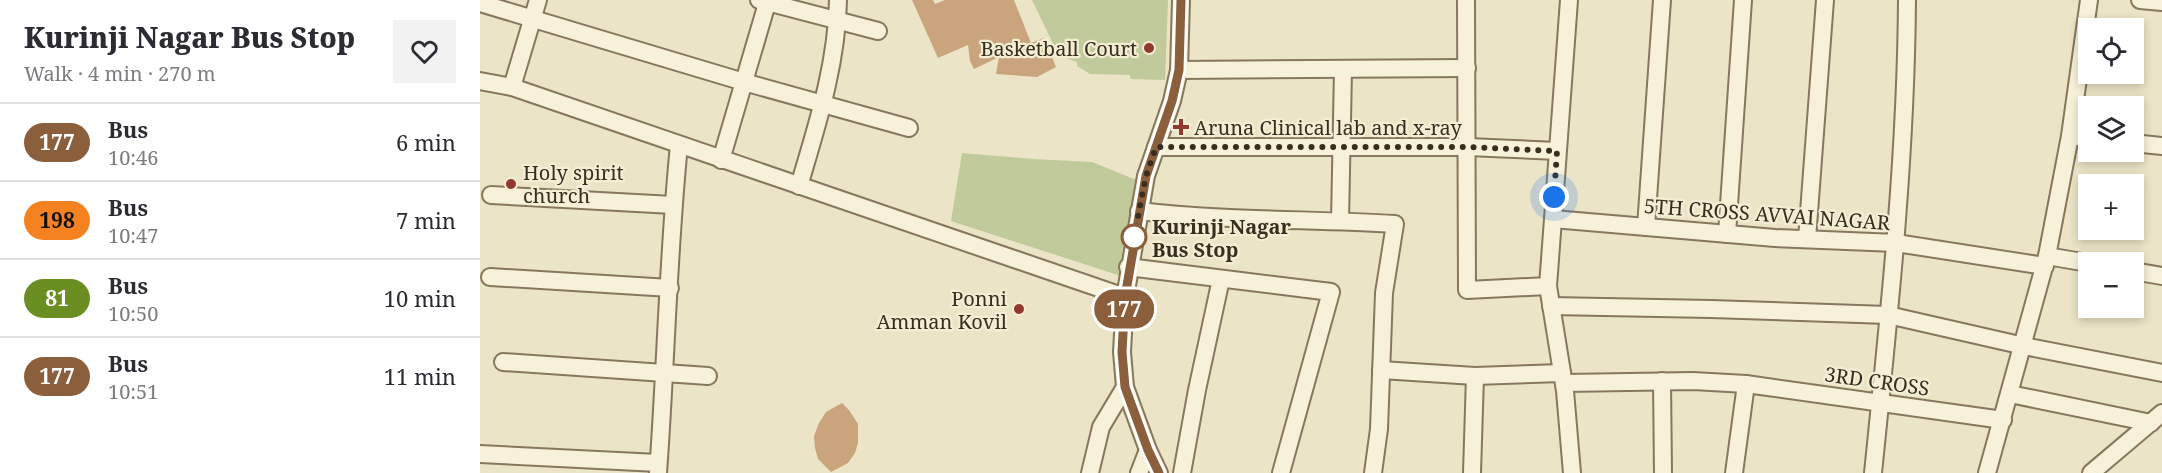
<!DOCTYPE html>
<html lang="en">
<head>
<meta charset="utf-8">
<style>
  body { margin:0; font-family:"Noto Serif",serif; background:#f2f2f3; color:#2b2b33; height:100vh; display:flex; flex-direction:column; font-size:22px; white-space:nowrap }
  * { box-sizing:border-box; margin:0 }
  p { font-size:20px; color:#7c7c81 }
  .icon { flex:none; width:33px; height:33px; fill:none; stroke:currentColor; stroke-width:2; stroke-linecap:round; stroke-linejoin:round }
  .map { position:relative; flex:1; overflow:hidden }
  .side { display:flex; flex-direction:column; background:#fff; width:480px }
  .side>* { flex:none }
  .badge { padding:0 12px; border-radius:20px; font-size:21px; line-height:39px }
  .fabs { position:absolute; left:1598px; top:18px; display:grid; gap:12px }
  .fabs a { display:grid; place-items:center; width:66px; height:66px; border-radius:0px; background:#fff; box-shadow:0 3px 9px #0003; font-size:30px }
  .you { position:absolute; width:30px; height:30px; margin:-15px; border:4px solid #fff; border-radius:50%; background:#1a73e8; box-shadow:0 0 0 9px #1a73e833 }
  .map>.badge { position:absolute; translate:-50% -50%; box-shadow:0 0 0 3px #fff }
  .round { display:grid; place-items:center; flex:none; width:63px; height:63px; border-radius:0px; background:#f2f2f3 }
  .head { display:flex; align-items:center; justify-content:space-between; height:102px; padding:0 24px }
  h1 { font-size:28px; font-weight:800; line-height:45px }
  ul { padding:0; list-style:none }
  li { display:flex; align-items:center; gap:18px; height:78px; padding:0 24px; border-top:2px solid #e1e1e2 }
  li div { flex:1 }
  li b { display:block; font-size:22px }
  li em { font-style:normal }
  li .badge { min-width:66px; font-weight:700; text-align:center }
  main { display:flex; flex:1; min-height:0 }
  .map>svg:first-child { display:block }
  .green { fill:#c0ca9a }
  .building { fill:#c9a47d }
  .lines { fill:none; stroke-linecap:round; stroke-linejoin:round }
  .minor-casing { stroke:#87775c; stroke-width:20 }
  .minor { stroke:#f7f1d9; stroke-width:16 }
  .line-casing { stroke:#fff; stroke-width:14 }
  .line { stroke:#8b5e3c; stroke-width:9 }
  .walk { stroke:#382d1f; stroke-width:6; stroke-dasharray:0 10.8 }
  .poi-dot { fill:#93382f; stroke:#f4eed5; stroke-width:2 }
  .stop-dot { fill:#fff; stroke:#8b5e3c; stroke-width:3 }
  .labels { text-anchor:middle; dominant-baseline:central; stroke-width:4.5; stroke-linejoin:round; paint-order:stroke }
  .poi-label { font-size:20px; fill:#382d1f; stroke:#f4eed5; text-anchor:end }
  .street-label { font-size:20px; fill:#382d1f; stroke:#f4eed5 }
  .stop-label { font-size:20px; font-weight:bold; fill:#382d1f; stroke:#f4eed5; text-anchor:start }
</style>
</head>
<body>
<main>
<section class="side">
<div class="head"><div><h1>Kurinji Nagar Bus Stop</h1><p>Walk · 4 min · 270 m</p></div><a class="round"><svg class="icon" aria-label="heart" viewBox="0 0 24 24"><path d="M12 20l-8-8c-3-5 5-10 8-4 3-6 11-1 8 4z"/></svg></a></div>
<ul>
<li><span class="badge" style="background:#8b5e3c;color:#fff">177</span><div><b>Bus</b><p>10:46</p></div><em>6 min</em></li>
<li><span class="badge" style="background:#f58220;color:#111">198</span><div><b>Bus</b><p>10:47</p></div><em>7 min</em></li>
<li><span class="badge" style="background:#6b8e23;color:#fff">81</span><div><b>Bus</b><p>10:50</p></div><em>10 min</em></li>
<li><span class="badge" style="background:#8b5e3c;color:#fff">177</span><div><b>Bus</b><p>10:51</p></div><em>11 min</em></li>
</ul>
</section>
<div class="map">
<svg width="1682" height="473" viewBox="0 0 1682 473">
  <rect width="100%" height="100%" fill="#ece4c6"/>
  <!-- green -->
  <g class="green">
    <path d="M552,0H688L685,80L650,79V75L610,74L597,66V62L579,56Z"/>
    <path d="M482,153L553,159L612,162L659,181L644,277L471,221Z"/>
  </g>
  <!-- building -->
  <g class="building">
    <path d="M432,0H453L455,4L465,0H534L551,43L564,38L576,67L557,77L516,74L519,57L494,69L490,61L488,45L458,58Z"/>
    <path d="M362,403L369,410L378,424V443L375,453L368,463L351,472L338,459L335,448L334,436L339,423L346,412Z"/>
  </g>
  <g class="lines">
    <!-- minor casing -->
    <g class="minor-casing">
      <g id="minor">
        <path d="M58,0L32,87L645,297"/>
        <path d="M279,0L398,31"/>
        <path d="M986,0L987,290L1068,286"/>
        <path d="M1089,0L1073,219L1295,238L1416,243L1565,266"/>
        <path d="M1660,0L1682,2"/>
        <path d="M0,3L264,82L429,128"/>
        <path d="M699,70L987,68"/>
        <path d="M0,81L32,87"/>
        <path d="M1590,136L1608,138"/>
        <path d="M1653,143L1682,146"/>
        <path d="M676,147H988L1077,151"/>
        <path d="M241,160L288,0"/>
        <path d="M319,186C337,125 357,64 358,0"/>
        <path d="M11,195L193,205"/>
        <path d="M659,211C744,221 830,219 915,224L904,293L899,429L893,473"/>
        <path d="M1073,219L1068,286L1085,391L1092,473"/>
        <path d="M860,221L863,70"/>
        <path d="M1166,227L1182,0"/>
        <path d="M1247,234L1263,0"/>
        <path d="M1327,239L1345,0"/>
        <path d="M1567,256L1608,263"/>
        <path d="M648,267L851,292L801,473"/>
        <path d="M1653,271L1682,276"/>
        <path d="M10,277L190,288"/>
        <path d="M1071,306L1231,309L1408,315L1544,346L1682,373"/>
        <path d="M23,362L228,376"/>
        <path d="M901,370L995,376L1082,373"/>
        <path d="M1182,381L1183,473"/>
        <path d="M1084,383L1213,381L1266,384L1523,420"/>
        <path d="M1530,394L1671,423"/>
        <path d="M0,454L178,463"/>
        <path d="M178,473C186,364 188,254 199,145"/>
        <path d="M610,473L621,427L645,387"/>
        <path d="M659,473L668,450"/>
        <path d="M679,473L668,450L645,387L642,352L645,297L666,176L692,101L699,70L701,0"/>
        <path d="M702,473L717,390L741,279"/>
        <path d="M992,473L995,376"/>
        <path d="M1254,473L1266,384"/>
        <path d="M1393,473C1409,316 1426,158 1427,0"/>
        <path d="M1507,473L1567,256L1590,136L1609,0"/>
        <path d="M1611,473L1682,413"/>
      </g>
    </g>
    <!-- minor -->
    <use href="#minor" class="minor"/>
  </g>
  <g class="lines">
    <!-- line casing -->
    <g class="line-casing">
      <path id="line" d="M679,473L668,450L645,387L642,352L645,297L666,176L692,101L699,70L701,0"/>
    </g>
    <!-- line -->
    <use href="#line" class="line"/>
    <!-- walk -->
    <path class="walk" d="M654,237L666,176L676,147H988L1077,151L1074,197"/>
  </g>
  <!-- markers -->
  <g class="poi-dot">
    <circle cx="669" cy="48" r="6"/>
    <path d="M698 118h6v6h6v6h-6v6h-6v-6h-6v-6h6z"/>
    <circle cx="31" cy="184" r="6"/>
    <circle cx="539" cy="309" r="6"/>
  </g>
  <circle class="stop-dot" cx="654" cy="237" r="12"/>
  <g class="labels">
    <!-- poi labels -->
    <g class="poi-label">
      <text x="657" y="48">Basketball Court</text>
      <text x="714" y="127" text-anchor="start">Aruna Clinical lab and x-ray</text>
      <text x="43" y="172" text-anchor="start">Holy spirit<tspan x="43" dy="23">church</tspan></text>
      <text x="527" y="298">Ponni<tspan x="527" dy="23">Amman Kovil</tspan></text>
    </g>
    <!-- street labels -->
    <g class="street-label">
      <text transform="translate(1287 214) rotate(4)">5TH CROSS AVVAI NAGAR</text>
      <text transform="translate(1397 381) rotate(8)">3RD CROSS</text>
    </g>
    <!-- stop labels -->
    <g class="stop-label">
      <text x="672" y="226">Kurinji Nagar<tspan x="672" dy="23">Bus Stop</tspan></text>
    </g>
  </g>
</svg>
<div class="fabs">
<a><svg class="icon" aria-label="locate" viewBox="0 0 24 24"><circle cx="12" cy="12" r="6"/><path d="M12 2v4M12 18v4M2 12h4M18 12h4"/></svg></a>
<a><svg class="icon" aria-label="layers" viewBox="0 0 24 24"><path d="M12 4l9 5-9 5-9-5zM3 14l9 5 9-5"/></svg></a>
<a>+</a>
<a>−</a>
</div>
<div class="you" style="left:1074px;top:197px"></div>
<b class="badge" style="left:644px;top:309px;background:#8b5e3c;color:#fff">177</b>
</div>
</main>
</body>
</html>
